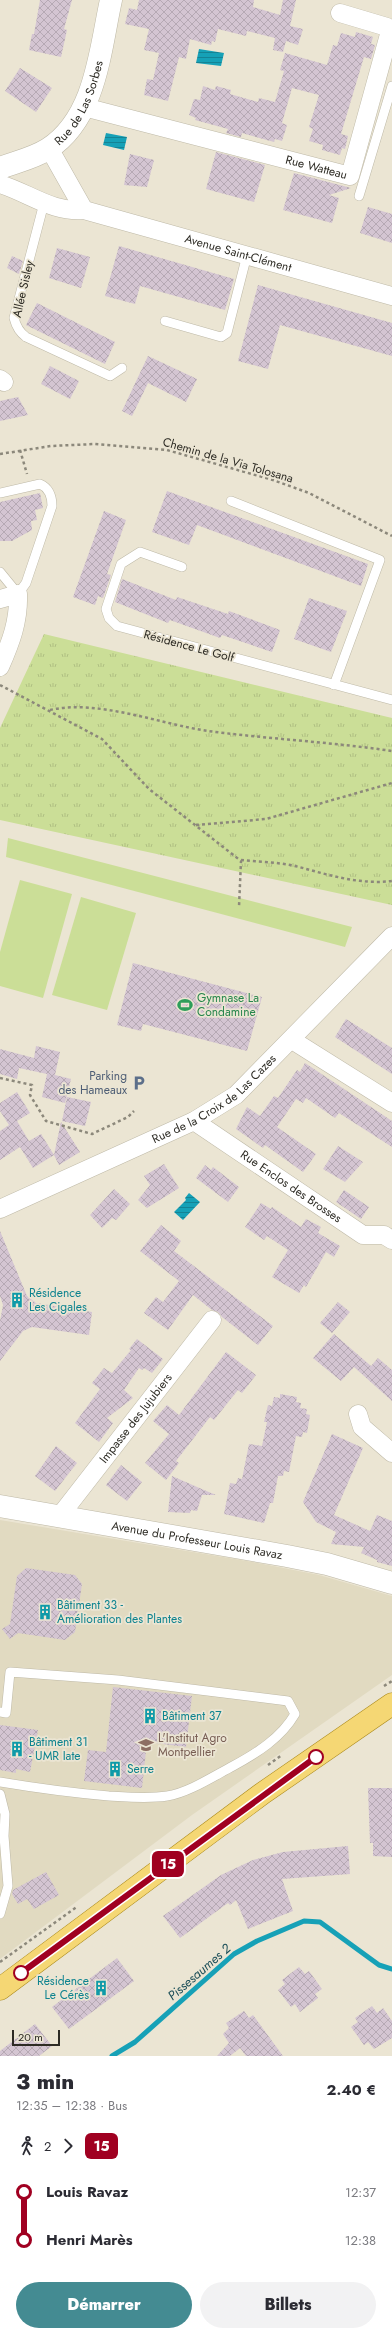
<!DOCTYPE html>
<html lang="fr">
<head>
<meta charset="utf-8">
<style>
  body { margin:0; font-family:Jost,sans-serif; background:#f2f2f3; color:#2b2b33; height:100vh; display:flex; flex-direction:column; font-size:15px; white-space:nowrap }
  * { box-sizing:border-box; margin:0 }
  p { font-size:13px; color:#7c7c81 }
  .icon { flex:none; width:22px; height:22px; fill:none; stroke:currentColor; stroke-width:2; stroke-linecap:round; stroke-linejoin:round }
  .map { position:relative; height:2056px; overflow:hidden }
  .panel { display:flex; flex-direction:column; background:#fff; flex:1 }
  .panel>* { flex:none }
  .badge { padding:0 8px; border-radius:6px; font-size:14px; line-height:26px }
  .scale { position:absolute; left:12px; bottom:10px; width:48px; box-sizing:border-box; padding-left:4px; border:2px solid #2d2b24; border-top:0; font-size:11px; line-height:14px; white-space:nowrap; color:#2d2b24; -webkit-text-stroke:3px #ebe5d3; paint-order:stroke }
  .map>.badge { position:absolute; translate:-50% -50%; box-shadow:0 0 0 2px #fff }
  .legs { display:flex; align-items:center; gap:6px; height:44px; padding:0 16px; font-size:13px }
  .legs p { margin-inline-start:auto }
  .summary { display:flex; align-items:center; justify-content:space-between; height:68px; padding:0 16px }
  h1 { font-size:22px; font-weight:800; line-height:30px }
  .button { display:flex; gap:8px; margin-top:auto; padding:8px 16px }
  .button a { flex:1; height:46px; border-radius:24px; background:#448b92; color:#fff; font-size:16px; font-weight:800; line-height:46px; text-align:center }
  .button a+a { background:#f2f2f3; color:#2b2b33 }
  ul { padding:0 16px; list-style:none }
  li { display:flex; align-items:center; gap:14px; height:48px; font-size:15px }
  li i { display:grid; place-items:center; width:6px; height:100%; margin:0 5px; background:currentColor }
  li i::after { content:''; width:10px; height:10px; margin:-5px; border:3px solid; border-radius:50%; background:#fff }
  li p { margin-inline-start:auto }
  li:first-child i { background:linear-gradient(#0000 50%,currentColor 0) }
  li:last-child i { background:linear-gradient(currentColor 50%,#0000 0) }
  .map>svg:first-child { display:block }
  .built { fill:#e1dac1 }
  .grass { fill:url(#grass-tufts) }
  .pitch { fill:#cbde97 }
  .water { fill:url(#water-rules) }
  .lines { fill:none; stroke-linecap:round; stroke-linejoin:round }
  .stream { stroke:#16a1b7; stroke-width:5 }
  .building { fill:url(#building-cross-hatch) }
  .service-casing { stroke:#beb9a7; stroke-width:10 }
  .minor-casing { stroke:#beb9a7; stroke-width:19 }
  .tertiary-casing { stroke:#beb9a7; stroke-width:23 }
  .primary-casing { stroke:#aa891c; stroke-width:23 }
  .path { stroke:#8c887b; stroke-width:2.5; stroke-dasharray:3 3; stroke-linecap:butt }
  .service { stroke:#fff; stroke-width:9 }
  .minor { stroke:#fff; stroke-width:18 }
  .tertiary { stroke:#fff; stroke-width:22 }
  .primary { stroke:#f5d774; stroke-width:22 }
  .line-1-casing { stroke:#fff; stroke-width:9 }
  .line-1 { stroke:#a00021; stroke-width:6 }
  .stop-1-dot { fill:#fff; stroke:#a00021; stroke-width:2 }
  .labels { text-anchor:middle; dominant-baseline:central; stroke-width:3.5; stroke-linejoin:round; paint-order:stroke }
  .street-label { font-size:12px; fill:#2d2b24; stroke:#ebe5d3 }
  .leisure-label { font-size:12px; fill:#27864d; stroke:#ebe5d3; text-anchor:start }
  .service-label { font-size:12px; fill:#4e5e75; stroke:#ebe5d3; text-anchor:end }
  .culture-label { font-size:12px; fill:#0d838f; stroke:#ebe5d3; text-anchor:start }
  .education-label { font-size:12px; fill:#785e54; stroke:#ebe5d3; text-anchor:start }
  .water-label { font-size:13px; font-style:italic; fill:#194d57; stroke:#ebe5d3 }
</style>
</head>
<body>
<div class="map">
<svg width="392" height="2056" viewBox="0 0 392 2056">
  <defs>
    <pattern id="grass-tufts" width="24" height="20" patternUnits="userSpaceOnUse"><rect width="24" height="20" fill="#cbde97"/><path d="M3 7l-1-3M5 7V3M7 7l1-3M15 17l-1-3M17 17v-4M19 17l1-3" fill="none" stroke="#afbf82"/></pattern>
    <pattern id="water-rules" width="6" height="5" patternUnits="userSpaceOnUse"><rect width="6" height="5" fill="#16a1b7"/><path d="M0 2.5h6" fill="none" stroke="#148395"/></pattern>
    <pattern id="building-cross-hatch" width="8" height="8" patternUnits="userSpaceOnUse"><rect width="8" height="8" fill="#d4c5d2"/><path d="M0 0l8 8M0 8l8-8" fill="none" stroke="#b6a9b4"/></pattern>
  </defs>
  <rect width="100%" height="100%" fill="#ebe5d3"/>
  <!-- built -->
  <path class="built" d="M0,1520L253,1562L319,1575L392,1596V1675L192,1815L0,1959Z"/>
  <!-- grass -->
  <path class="grass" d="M44,634L392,718V905L0,820V728Z"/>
  <!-- pitch -->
  <g class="pitch">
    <path d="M8,838L352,927L345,947L6,857Z"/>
    <path d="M20,880L72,894L43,998L0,986V952Z"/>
    <path d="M81,897L136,913L107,1010L52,995Z"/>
  </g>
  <!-- water -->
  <g class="water">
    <path d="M199,49L224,53L221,66L196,63Z"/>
    <path d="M106,133L127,137L124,150L103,145Z"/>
    <path d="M189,1193L200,1202L183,1220L174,1212L186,1200L185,1198Z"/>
  </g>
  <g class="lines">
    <!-- stream -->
    <path class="stream" d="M112,2056L135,2042L234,1954L257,1941L304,1921L320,1922L379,1965L392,1969"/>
  </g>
  <!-- building -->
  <g class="building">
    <path d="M40,0H72L64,29L67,30L61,57L29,50L32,34H34Z"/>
    <path d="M139,0H254L253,7L280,15L283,0H296L290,26L303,29L298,45L286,41L283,52L273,50L275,38L247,31L246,36L218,29L215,42L212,41L211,45L190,39L186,59L179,57L168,101L144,95L147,79L153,80L159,53L144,50L149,29L125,24L129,8L137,10Z"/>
    <path d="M356,32L373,37L371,44L375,45L371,59L364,57L341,134L348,136L345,149L342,148L340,155L322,150L323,145L309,141L313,129L309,127L319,95L292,88L282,123L287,125L282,141L275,139L274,142L242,133L241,137L226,133L228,129L195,120L196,118L189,115L194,99L200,100L203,86L215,90L216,86L231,90L230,94L258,102L259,98L275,102L284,71L280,70L285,53L327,65L333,45L337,46L341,33L355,37Z"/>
    <path d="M20,68L52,88L36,112L5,91Z"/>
    <path d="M216,152L265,165L254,202L206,189Z"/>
    <path d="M130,154L154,160L147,187L124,185Z"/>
    <path d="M294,173L351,188L329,195L339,198L332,223L283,210Z"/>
    <path d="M368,207L392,214V243L360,233Z"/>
    <path d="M119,246L234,279L225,310L140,286L135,304L105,296Z"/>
    <path d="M57,248L90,257L81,288L49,278Z"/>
    <path d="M12,256L23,261L19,274L7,268Z"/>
    <path d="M258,285L392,323V356L280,325L268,369L238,361Z"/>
    <path d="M37,303L115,342L105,364L26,325Z"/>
    <path d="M148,356L197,379L186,402L148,383L132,416L122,411Z"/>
    <path d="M50,366L79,381L70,399L41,384Z"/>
    <path d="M18,397L28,415L0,421V401Z"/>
    <path d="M167,491L368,564L361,586L197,525L189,545L152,532Z"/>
    <path d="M40,493L43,508L35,510L37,520L31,521L32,530L12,541H0V502Z"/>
    <path d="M104,511L126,520L107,574L111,575L103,598L98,596L95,605L73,597Z"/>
    <path d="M122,579L176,600L177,597L228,614L229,611L280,630L272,652L222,635L220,638L170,620L168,623L115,602Z"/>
    <path d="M309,598L347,611L331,652L294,639Z"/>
    <path d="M133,963L262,997L247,1051L143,1024L141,1031L117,1025Z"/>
    <path d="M346,1019L392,1048V1074L335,1037Z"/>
    <path d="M36,1046L60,1052L55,1075L71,1079L65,1103L42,1097L47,1074L19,1068L17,1079L0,1074V1049L34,1058Z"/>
    <path d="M305,1063L392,1121V1147L339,1113L335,1118L306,1098L303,1103L296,1099L277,1127L316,1154L303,1172L265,1145L263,1148L236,1129L247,1107L260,1116L274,1096L278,1098L297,1070L300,1072Z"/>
    <path d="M17,1092L30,1113L17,1121L29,1141L41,1134L54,1155L61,1122L80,1152L59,1165L54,1155L33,1168L20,1147L0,1160V1131L9,1125L0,1111V1103Z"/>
    <path d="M67,1097L91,1102L85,1126L62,1121Z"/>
    <path d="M338,1146L363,1162L345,1182L323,1169Z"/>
    <path d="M164,1164L179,1188L147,1208L138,1200L150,1185L144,1176Z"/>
    <path d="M205,1165L211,1170L213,1167L239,1187L228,1202L196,1178Z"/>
    <path d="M114,1189L130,1204L116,1220L112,1218L102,1228L90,1215Z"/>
    <path d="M344,1190L369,1207L361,1219L336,1202Z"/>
    <path d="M261,1203L271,1209L272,1207L301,1227L306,1219L321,1227L318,1233L340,1246L334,1257L326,1252L306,1287L304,1285L299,1293L272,1277L288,1250L267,1236L264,1240L245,1227Z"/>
    <path d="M161,1225L181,1241L174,1251L273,1326L258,1345L222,1317L218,1312L212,1310L193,1295L168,1330L144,1313L156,1297L163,1302L179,1281L140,1251Z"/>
    <path d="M0,1231L27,1296L36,1303L92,1312L89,1335L32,1327L23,1331L0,1361V1321L3,1305L0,1296Z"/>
    <path d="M338,1302L350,1312L332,1333L320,1323Z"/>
    <path d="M334,1334L371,1366L378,1358L392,1370V1401L354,1367L341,1381L313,1358Z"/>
    <path d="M137,1339L163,1359L152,1373L144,1368L142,1370L139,1368L124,1390L133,1398L107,1418L113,1423L99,1442L75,1423L100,1389L92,1383L104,1368L112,1373L131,1350L129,1349Z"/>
    <path d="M226,1352L256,1375L242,1393L238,1390L214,1420L210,1417L176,1461L179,1463L166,1480L145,1463L169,1434L153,1421L167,1405L179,1415Z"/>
    <path d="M280,1394L297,1397L296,1402L301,1403L300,1408L307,1409L306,1414L310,1415L307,1433L303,1432L302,1437L296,1436L289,1472L284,1471L283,1476H278L273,1503H270L264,1523L224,1514L230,1483L236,1484L238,1478L242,1479L249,1444L262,1446L267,1422H264L268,1405L272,1406L274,1397L280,1398Z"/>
    <path d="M332,1434L363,1448L334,1515L370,1531L377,1515L392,1521V1566L377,1562V1560L361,1553L364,1547L331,1544L336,1532L316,1522L303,1502Z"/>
    <path d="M56,1446L77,1463L55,1491L35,1476Z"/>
    <path d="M121,1465L142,1482L127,1501L106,1485Z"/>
    <path d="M172,1476L204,1490L216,1495H202L197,1511L191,1510L190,1513L168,1512Z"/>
    <path d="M26,1568L75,1575L82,1584L75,1632L65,1640L18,1633L10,1639L2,1629L10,1624L17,1576Z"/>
    <path d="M113,1687L192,1696L186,1747L147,1742L142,1788L84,1781L88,1750L106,1752Z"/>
    <path d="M0,1725L38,1730L30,1772L16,1769V1773L0,1770Z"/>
    <path d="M368,1788H392V1857L373,1856V1843H370Z"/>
    <path d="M348,1846L350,1874L282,1879L293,1911L248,1929L236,1900L230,1905L228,1903L180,1938L163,1916L221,1875L253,1860L283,1852Z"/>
    <path d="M46,1872L59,1895L34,1909L27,1899L18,1904L12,1894L13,1890Z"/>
    <path d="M117,1958L134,1981L69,2029L52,2007Z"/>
    <path d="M299,1967L305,1974L309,1971L322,1989L315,1994L318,1998L300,2012L295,2004L291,2007L278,1990L285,1984L282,1980Z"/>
    <path d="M372,2006L377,2013L383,2008L392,2021V2038L374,2049L368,2042L364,2045L351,2027L358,2022L355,2018Z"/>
    <path d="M244,2011L249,2018L253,2015L283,2056H246L240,2048L230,2056H217L229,2043L223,2034L229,2028L226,2023Z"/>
    <path d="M35,2024L52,2046L39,2056H0V2051Z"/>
  </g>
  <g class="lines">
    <!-- service casing -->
    <g class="service-casing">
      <g id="service">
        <path d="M359,196L392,86"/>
        <path d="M44,203L14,318C16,326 19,332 26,337L110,376L122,368"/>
        <path d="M165,321L221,337L227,333L247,255"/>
        <path d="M0,493L40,484C49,488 52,496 52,506L26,583L18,594L0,572"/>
        <path d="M231,501L380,560L334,685"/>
        <path d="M182,567L140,552L121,564L106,609L109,618L117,626L392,700"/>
        <path d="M0,1712L6,1713L10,1672L118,1680L288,1701L295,1714C281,1738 257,1753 233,1766C214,1776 188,1793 167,1796C148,1799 128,1797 109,1796C72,1793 36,1788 0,1782"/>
        <path d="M0,1794L5,1814L4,1836L8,1886L0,1914"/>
      </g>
    </g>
    <!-- minor casing -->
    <g class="minor-casing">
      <g id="minor">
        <path id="s1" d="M84,107L350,176L390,31L387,27L340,13"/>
        <path d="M49,148L84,210"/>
        <path id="s2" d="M0,184C29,193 53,213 84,210L392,296"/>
        <path d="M0,379L4,382"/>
        <path d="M0,599L18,594C19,621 11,642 0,667"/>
        <path d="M292,1040L392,1103"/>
        <path id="s3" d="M194,1121L363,1235H384L392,1240"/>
        <path id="s4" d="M0,1209L194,1121L236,1095L392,936"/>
        <path d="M358,1414L362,1427L392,1453"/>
        <path id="s5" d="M59,1517L212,1320"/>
      </g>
    </g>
    <!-- tertiary casing -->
    <g class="tertiary-casing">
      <g id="tertiary">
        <path id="s6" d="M0,168C16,162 34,158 48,149C96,118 100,50 111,0"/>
        <path id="s7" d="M0,1506L287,1556L327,1564L392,1583"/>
      </g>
    </g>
    <!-- primary casing -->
    <g class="primary-casing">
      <path id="primary" d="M0,1989L263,1793L392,1704"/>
    </g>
    <!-- path -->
    <g class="path">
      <path d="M20,450L27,474"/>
      <path d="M0,454L51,446L95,444L167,450L273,480L309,493L392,536"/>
      <path d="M0,685L102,739L149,789L241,861L239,907"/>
      <path d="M50,710C98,699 160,724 208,731C269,739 331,742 392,751"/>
      <path d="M196,825L266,819L392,783"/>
      <path d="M241,860C260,862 280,862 299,867C329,875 360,885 392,881"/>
      <path d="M0,1078L32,1085L30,1095L46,1121L92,1134L128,1117L134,1111"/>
      <path d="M384,1686L392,1681"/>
      <path d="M268,1765L282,1755"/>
      <path d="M0,1962L78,1906"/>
    </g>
    <!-- service -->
    <use href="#service" class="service"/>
    <!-- minor -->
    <use href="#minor" class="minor"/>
    <!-- tertiary -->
    <use href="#tertiary" class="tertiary"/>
    <!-- primary -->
    <use href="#primary" class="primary"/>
  </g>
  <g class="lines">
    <!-- line-1 casing -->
    <g class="line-1-casing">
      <path id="line-1" d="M21,1973L316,1757"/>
    </g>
    <!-- line-1 -->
    <use href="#line-1" class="line-1"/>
  </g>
  <!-- icons -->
  <defs>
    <g id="stadium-bare" transform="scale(1.2)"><path d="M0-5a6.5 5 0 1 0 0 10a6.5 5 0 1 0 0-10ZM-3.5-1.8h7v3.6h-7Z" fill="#2e9e5b" stroke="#ebe5d3" stroke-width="2.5" paint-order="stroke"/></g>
    <g id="parking-bare" transform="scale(1.2)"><path d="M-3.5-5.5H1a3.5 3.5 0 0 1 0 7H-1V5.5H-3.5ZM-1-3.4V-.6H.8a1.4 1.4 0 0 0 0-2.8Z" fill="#5c6f8a" stroke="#ebe5d3" stroke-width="2.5" paint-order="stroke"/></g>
    <g id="building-bare" transform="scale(1.2)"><path d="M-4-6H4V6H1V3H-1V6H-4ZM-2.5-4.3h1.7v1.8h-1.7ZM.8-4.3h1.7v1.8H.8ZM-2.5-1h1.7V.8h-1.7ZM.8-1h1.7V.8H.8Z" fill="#0f9aa8" stroke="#ebe5d3" stroke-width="2.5" paint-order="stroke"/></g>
    <g id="university-bare" transform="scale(1.2)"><path d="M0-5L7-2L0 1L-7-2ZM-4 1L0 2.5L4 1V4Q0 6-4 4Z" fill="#8d6e63" stroke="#ebe5d3" stroke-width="2.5" paint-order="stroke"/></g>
  </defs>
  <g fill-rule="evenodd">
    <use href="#stadium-bare" x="185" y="1005"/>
    <use href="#parking-bare" x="139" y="1083"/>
    <use href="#building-bare" x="17" y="1300"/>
    <use href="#building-bare" x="45" y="1612"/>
    <use href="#building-bare" x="150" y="1716"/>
    <use href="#university-bare" x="146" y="1745"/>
    <use href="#building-bare" x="17" y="1749"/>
    <use href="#building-bare" x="115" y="1769"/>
    <use href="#building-bare" x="101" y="1988"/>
  </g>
  <!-- markers -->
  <g class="stop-1-dot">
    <circle cx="316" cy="1757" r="7"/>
    <circle cx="21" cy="1973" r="7"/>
  </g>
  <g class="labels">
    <!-- street labels -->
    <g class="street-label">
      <text stroke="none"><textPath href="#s6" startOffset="109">Rue de Las Sorbes</textPath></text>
      <text stroke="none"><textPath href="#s1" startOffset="240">Rue Watteau</textPath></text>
      <text stroke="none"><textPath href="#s2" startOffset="249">Avenue Saint-Clément</textPath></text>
      <text transform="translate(23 289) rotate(-77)">Allée Sisley</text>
      <text transform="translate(228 460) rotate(16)">Chemin de la Via Tolosana</text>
      <text transform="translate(189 646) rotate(15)">Résidence Le Golf</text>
      <text stroke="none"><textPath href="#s4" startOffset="242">Rue de la Croix de Las Cazes</textPath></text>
      <text stroke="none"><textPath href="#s3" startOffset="117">Rue Enclos des Brosses</textPath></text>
      <text stroke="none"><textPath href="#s5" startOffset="125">Impasse des Jujubiers</textPath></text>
      <text stroke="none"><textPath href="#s7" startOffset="200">Avenue du Professeur Louis Ravaz</textPath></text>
    </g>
    <!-- leisure labels -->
    <g class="leisure-label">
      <text x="197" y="998">Gymnase La<tspan x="197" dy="14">Condamine</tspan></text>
    </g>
    <!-- service labels -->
    <g class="service-label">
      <text x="127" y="1076">Parking<tspan x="127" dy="14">des Hameaux</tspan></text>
    </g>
    <!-- culture labels -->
    <g class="culture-label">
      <text x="29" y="1293">Résidence<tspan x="29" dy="14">Les Cigales</tspan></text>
      <text x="57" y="1605">Bâtiment 33 -<tspan x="57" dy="14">Amélioration des Plantes</tspan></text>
      <text x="162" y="1716">Bâtiment 37</text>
      <text x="29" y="1742">Bâtiment 31<tspan x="29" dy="14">- UMR Iate</tspan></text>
      <text x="127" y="1769">Serre</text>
      <text x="89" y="1981" text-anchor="end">Résidence<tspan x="89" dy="14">Le Cérès</tspan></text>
    </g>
    <!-- education labels -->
    <g class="education-label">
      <text x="158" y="1738">L'Institut Agro<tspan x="158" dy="14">Montpellier</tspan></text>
    </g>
    <!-- water labels -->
    <g class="water-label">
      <text transform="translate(199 1972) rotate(-41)">Pissesaumes 2</text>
    </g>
  </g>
</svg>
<div class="scale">20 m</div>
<b class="badge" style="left:168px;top:1864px;background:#a00021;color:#fff">15</b>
</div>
<section class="panel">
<div class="summary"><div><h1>3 min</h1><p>12:35 – 12:38 · Bus</p></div><b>2.40 €</b></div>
<div class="legs"><svg class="icon" aria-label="walk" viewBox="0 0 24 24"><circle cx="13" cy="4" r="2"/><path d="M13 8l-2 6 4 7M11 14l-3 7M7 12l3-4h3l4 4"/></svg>2<svg class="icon" aria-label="forward" viewBox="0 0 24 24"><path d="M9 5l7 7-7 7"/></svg><b class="badge" style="background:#a00021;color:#fff">15</b></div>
<ul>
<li><i style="color:#a00021"></i><b>Louis Ravaz</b><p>12:37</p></li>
<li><i style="color:#a00021"></i><b>Henri Marès</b><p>12:38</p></li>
</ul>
<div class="button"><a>Démarrer</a><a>Billets</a></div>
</section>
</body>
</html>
